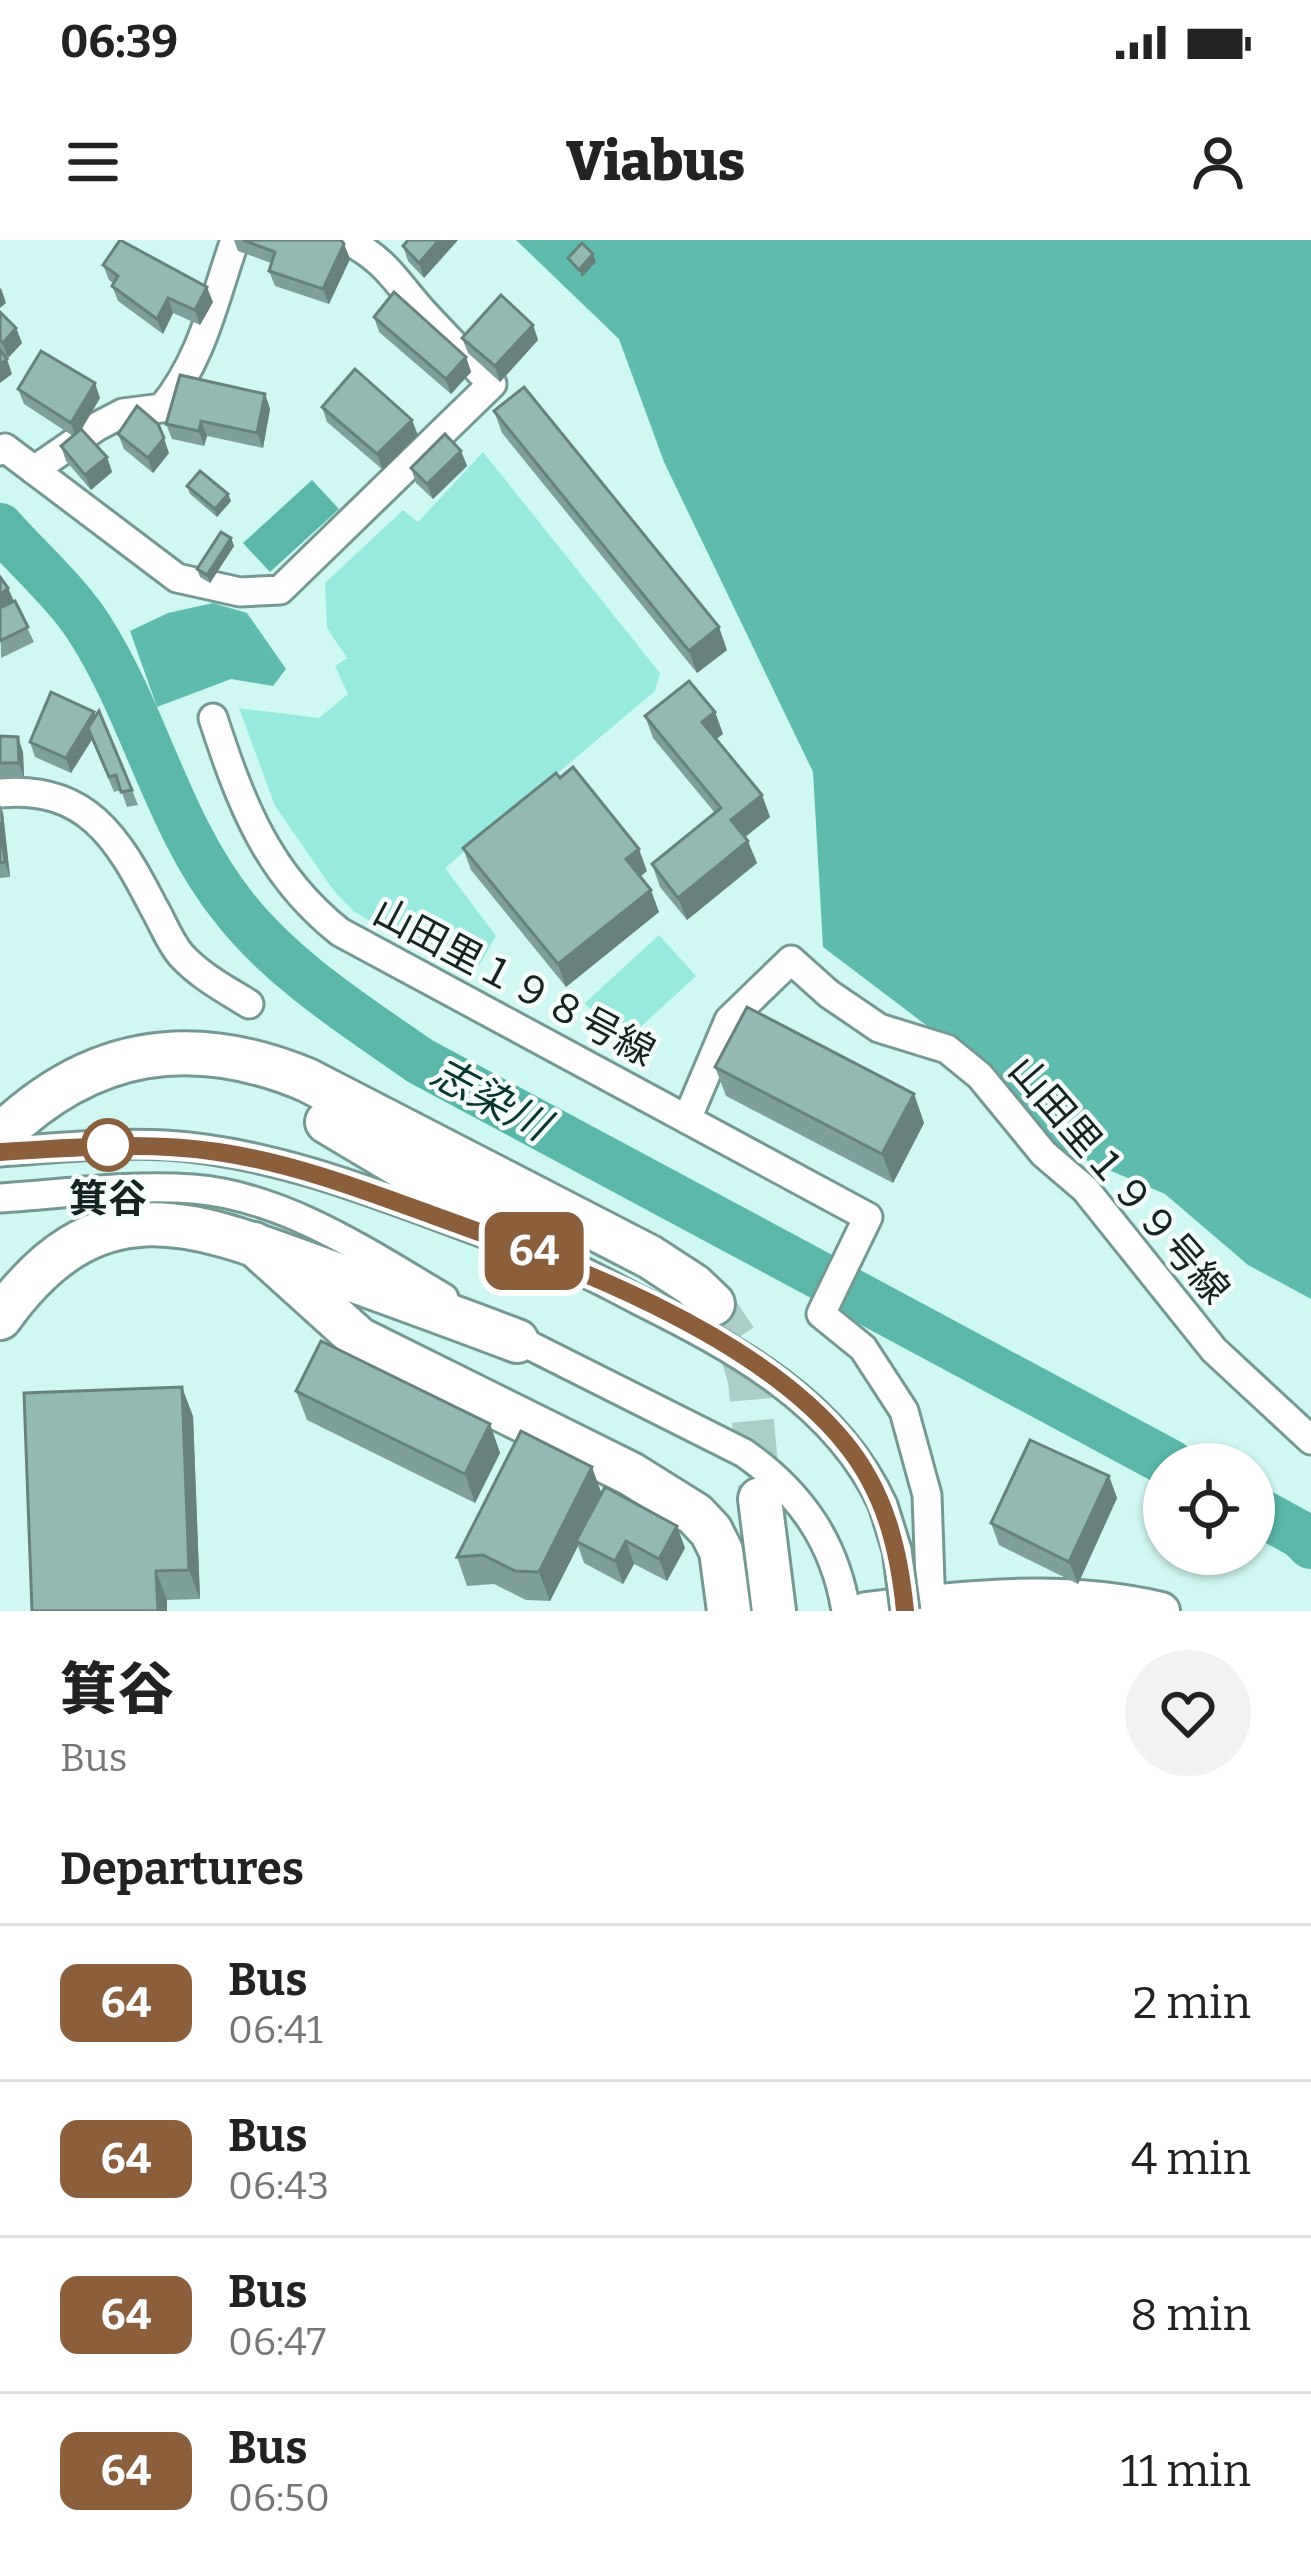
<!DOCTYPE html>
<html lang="en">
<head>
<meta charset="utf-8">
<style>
  body { margin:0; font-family:Bitter,"Noto Sans JP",serif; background:#f2f2f2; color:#222; height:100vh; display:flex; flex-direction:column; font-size:45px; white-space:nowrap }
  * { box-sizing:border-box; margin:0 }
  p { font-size:39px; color:#767676 }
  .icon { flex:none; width:66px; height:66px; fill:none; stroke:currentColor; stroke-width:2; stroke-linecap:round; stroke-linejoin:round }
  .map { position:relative; height:1371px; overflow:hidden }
  .drawer { display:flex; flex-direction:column; background:#fff; flex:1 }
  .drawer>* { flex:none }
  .badge { padding:0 24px; border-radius:18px; font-size:42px; line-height:78px }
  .buttons { position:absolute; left:1143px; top:1203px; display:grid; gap:24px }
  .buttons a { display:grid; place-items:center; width:132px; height:132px; border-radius:50%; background:#fff; box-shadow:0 3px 9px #0004; font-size:60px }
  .map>.badge { position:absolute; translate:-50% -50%; box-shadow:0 0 0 6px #fff }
  h2 { padding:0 60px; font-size:45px; line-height:108px }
  .round { display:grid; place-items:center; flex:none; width:126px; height:126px; border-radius:63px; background:#f2f2f2 }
  .summary { display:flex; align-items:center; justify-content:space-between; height:204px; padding:0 60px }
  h1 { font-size:57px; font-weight:800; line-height:90px }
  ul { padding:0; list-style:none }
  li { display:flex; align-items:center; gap:36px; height:156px; padding:0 60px; border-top:3px solid #e0e0e0 }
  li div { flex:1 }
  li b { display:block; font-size:45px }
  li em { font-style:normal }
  li .badge { min-width:132px; font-weight:700; text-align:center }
  .status { display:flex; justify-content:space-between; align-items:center; height:84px; padding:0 60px; background:#fff; direction:ltr }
  .status svg { height:33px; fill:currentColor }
  header { display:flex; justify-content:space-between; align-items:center; height:156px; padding:0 60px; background:#fff; font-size:54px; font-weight:800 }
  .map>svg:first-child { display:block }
  .green { fill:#99eade }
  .forest { fill:#60bbaf }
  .water { fill:#5bb7aa }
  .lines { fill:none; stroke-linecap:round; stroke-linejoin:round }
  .river { stroke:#5bb7aa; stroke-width:48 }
  .highway-tunnel { stroke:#abcec8; stroke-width:42; stroke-dasharray:42 21; stroke-linecap:butt }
  .minor-casing { stroke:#749993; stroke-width:33 }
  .major-casing { stroke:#749993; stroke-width:42 }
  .highway-casing { stroke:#749993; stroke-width:48 }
  .minor { stroke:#fff; stroke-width:27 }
  .major { stroke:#fff; stroke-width:36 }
  .highway { stroke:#fff; stroke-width:42 }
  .minor-bridge-casing { stroke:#749993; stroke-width:33; stroke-linecap:butt }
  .minor-bridge { stroke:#fff; stroke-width:27 }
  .wall { fill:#7e9f9a }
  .shaded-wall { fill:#67827d }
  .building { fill:#93b9b3; stroke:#67827d; stroke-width:3 }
  .line-casing { stroke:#fff; stroke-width:27 }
  .line { stroke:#8b5e3c; stroke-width:18 }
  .stop-dot { fill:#fff; stroke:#8b5e3c; stroke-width:6 }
  .labels { text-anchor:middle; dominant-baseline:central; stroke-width:9; stroke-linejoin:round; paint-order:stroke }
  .street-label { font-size:39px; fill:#152422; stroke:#f6fefc }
  .stop-label { font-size:39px; font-weight:bold; fill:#152422; stroke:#f6fefc }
  .water-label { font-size:42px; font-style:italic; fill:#093631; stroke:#f6fefc }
</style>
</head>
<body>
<div class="status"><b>06:39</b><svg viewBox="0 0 49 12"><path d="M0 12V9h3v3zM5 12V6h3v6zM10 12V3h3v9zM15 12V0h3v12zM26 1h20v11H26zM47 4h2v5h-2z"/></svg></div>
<header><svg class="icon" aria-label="menu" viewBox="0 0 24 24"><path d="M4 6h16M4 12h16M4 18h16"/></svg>Viabus<svg class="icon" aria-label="person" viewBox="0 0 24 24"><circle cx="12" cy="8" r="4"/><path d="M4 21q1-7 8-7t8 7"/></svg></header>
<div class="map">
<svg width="1311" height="1371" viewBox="0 0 1311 1371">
  <rect width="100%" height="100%" fill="#d0f8f2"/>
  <!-- green -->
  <g class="green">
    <path d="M483,212L660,433L655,451L445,628L496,696L472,738L353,671L334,651L275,566L239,468L319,478L348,454L335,426L347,418L327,388L325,343L403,270L418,282Z"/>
    <path d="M659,695L696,736L623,803L585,763Z"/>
  </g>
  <!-- forest -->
  <g class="forest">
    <path d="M516,0H1311V1059L1248,1025L1165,954L1039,900L992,835L823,707L813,532L664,222L619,99Z"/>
    <path d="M213,363L247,373L286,429L273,446L231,439L157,467L130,391L168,373Z"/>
  </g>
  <!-- water -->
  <path class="water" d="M312,240L339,269L270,332L243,303Z"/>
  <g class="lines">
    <!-- river -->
    <g class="river">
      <path d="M0,287C28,319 69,355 91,391C147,480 168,586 235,669C284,731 356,776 420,821L1171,1224"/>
      <path d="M1254,1269L1301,1295L1311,1305"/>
    </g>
    <!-- highway-tunnel -->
    <path class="highway-tunnel" d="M713,1064L738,1102L749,1140L760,1257"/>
    <!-- minor casing -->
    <g class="minor-casing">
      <g id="minor">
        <path d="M0,211L5,208L177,338L240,352L280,350L492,144C469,120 446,97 424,73C395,41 388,22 347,0"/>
        <path d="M34,230L98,186L123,173L162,168C203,119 214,59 235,0"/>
        <path d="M213,478C241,564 268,635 340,692L868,977L821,1074L863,1108L904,1171L927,1255L931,1371"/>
        <path d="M0,553C86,545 118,598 153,666C162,681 169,701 181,715C200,736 225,749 249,764"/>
        <path d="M687,879L729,780L791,720L829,754L879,788L947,809L980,836L1044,914L1085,949L1214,1110L1311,1200"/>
        <path d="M0,912C55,908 111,902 166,905C277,912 383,956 486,994"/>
        <path d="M0,958C63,954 130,944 193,949C284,956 368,1013 444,1058"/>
        <path d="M545,1015C577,1027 607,1044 638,1060C734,1108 836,1162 883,1265"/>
        <path d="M503,1092L744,1213C800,1252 835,1302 846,1371"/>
      </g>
    </g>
    <!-- major casing -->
    <g class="major-casing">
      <path id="major" d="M866,1371C964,1359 1064,1348 1161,1371"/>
    </g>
    <!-- highway casing -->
    <g class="highway-casing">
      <g id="highway">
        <path d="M327,882L560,1021"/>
        <path d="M0,896C91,807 192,792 307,840L650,1017L693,1045L713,1064"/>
        <path d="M254,1004L359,1099L631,1234L695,1274L711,1291L721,1311L729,1371"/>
        <path d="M0,1078C99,940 194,982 327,1031C390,1054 454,1077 517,1101"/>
        <path d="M760,1259L774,1371"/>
      </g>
    </g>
    <!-- minor -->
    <use href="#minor" class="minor"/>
    <!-- major -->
    <use href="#major" class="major"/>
    <!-- highway -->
    <use href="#highway" class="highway"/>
    <!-- minor-bridge casing -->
    <g class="minor-bridge-casing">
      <path id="minor-bridge" d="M883,1265L897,1310L905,1371"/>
    </g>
    <!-- minor-bridge -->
    <use href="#minor-bridge" class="minor-bridge"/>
  </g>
  <!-- wall -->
  <g class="wall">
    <path d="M234,0H341L344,4L350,19L329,64L275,46L269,31L271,23L238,11Z"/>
    <path d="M458,0L424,38L408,21L403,6Z"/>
    <path d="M103,25L213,62L200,85L173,73L163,94L118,61L112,46L114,44L109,40Z"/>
    <path d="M0,72L16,88L22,103L8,118L0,110Z"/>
    <path d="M374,77L466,117L471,132L451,154L379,92Z"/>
    <path d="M533,85L538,100L500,142L468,113L462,98Z"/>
    <path d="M18,149L100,158L82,189L107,217L112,232L91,250L66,221L61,206L73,196L24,164Z"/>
    <path d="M265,154L270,169L263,208L207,196L204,206L172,199L166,184Z"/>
    <path d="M322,167L418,195L383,230L327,182Z"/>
    <path d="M494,171L727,410L697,433L502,193Z"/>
    <path d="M118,194L169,213L153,233L124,209Z"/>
    <path d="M461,211L467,226L433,259L416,243L411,228Z"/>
    <path d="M187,246L228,254L231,261L217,277L190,254Z"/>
    <path d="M231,298L234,306L210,343L200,337L197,329Z"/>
    <path d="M0,337L8,348L34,402L1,418Z"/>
    <path d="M94,472L132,550L138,565L127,567L121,550L114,552L92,499L71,533L35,517L30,502Z"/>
    <path d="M715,472L723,494L716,499L762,555L770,577L745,597L757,623L687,680L660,647L652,624L715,573L653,498L645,476Z"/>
    <path d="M0,496L23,512L24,538H0Z"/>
    <path d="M0,565L3,573L10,637L0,638Z"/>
    <path d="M463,608L647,631L640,637L659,672L566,747L471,630Z"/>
    <path d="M715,827L914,854L924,883L893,943L726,856Z"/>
    <path d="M296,1151L490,1184L500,1213L475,1263L307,1180Z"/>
    <path d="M193,1176L200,1359L167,1360V1371H32Z"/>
    <path d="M1109,1236L1117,1258L1078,1344L999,1305L991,1283Z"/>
    <path d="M602,1253L685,1308L667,1341L634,1324L623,1344L584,1323L578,1306L550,1361L526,1360L494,1344L467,1346L457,1317Z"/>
  </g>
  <!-- shaded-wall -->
  <g class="shaded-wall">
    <path d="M439,0H458L424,38L419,23Z"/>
    <path d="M344,4L350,19L329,64L323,49Z"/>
    <path d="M593,14L596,22L582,37L579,30Z"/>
    <path d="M207,47L213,62L200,85L195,70Z"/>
    <path d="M1,48L6,63L0,68V49Z"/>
    <path d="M168,58L173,73L163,94L157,79Z"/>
    <path d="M533,85L538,100L500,142L495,126Z"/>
    <path d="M16,88L22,103L8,118L3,103Z"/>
    <path d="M466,117L471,132L451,154L446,139Z"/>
    <path d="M7,119L12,134L0,143V124Z"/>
    <path d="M95,143L100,158L76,198L71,183Z"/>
    <path d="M265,154L270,169L263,208L257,193Z"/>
    <path d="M412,180L418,195L383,230L377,214Z"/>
    <path d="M201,181L207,196L204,206L199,191Z"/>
    <path d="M164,198L169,213L153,233L148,218Z"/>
    <path d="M461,211L467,226L433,259L427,244Z"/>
    <path d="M107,217L112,232L91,250L85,235Z"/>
    <path d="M228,254L231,261L217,277L215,269Z"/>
    <path d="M231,298L234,306L210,343L207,335Z"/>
    <path d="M8,348L14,363L0,375V355Z"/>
    <path d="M719,387L727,410L697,433L689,411Z"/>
    <path d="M94,472L100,487L71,533L66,518Z"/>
    <path d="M715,472L723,494L710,504L702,482Z"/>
    <path d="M18,497L23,512L24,538L19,523Z"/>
    <path d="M762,555L770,577L739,602L731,580Z"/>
    <path d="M0,565L3,573L10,637L5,622Z"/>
    <path d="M748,601L757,623L687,680L678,658Z"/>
    <path d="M639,609L647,631L634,641L626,619Z"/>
    <path d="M651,650L659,672L566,747L558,724Z"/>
    <path d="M914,854L924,883L893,943L882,914Z"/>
    <path d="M182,1147L193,1176L200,1359L189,1330Z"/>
    <path d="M490,1184L500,1213L475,1263L465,1234Z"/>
    <path d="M592,1227L603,1257L576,1301L578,1306L550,1361L539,1332Z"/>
    <path d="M1109,1236L1117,1258L1078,1344L1069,1322Z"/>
    <path d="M677,1286L685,1308L667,1341L659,1319Z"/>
    <path d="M626,1301L634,1324L623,1344L615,1321Z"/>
    <path d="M156,1331L167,1360V1371H158Z"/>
  </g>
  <!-- building -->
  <g class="building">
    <path d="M120,0L207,47L195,70L168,58L157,79L112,46L118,36L103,25Z"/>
    <path d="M243,0H341L344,4L323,49L269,31L275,12Z"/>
    <path d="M408,0H439L419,23L403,6Z"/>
    <path d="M582,3L593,14L579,30L568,18Z"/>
    <path d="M394,52L466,117L446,139L374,77Z"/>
    <path d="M501,55L533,85L495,126L462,98Z"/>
    <path d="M0,72L16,88L3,103L0,100Z"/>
    <path d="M0,110L7,119L0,124Z"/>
    <path d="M41,111L95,143L71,183L18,149Z"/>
    <path d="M355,129L412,180L377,214L322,167Z"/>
    <path d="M180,135L265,154L257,193L201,181L199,191L166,184Z"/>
    <path d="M524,147L719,387L689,411L494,171Z"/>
    <path d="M137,166L158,184L164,198L148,218L118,194Z"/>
    <path d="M81,189L107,217L85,235L61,206Z"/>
    <path d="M445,194L461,211L427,244L411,228Z"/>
    <path d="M200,231L228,254L215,269L187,246Z"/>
    <path d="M221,292L231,298L207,335L197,329Z"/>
    <path d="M0,337L8,348L0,355Z"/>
    <path d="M15,361L28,387L0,401V368Z"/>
    <path d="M689,441L715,472L702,482L762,555L731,580L748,601L678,658L652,624L721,568L645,476Z"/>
    <path d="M51,452L94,472L66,518L30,502Z"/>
    <path d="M99,471L132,550L121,552L116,535L109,537L88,488Z"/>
    <path d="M0,496L18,497L19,523H0Z"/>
    <path d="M573,527L639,609L626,619L651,650L558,724L463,608L556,533L560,538Z"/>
    <path d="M0,582L5,622L0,623Z"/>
    <path d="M747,767L914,854L882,914L715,827Z"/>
    <path d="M321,1101L490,1184L465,1234L296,1151Z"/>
    <path d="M182,1147L189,1330L156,1331L158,1371H32L24,1153Z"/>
    <path d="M521,1191L592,1227L539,1332L515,1331L483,1315L457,1317Z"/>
    <path d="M1030,1200L1109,1236L1069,1322L991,1283Z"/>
    <path d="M605,1247L677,1286L659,1319L626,1301L615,1321L576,1301Z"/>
  </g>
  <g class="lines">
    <!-- line casing -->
    <g class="line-casing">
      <path id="line" d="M0,912C73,908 145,901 218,912C293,923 364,950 435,976C566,1023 756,1093 845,1203C885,1252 899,1309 905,1371"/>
    </g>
    <!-- line -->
    <use href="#line" class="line"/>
  </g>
  <!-- markers -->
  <circle class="stop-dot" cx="108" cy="905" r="24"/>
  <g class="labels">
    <!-- street labels -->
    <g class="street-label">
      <text transform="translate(514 742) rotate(28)">山田里１９８号線</text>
      <text transform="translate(1119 940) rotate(49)">山田里１９９号線</text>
    </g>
    <!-- stop labels -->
    <g class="stop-label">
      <text x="108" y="959">箕谷</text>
    </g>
    <!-- water labels -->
    <g class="water-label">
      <text transform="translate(490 859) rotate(28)">志染川</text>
    </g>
  </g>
</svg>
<div class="buttons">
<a><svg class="icon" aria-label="locate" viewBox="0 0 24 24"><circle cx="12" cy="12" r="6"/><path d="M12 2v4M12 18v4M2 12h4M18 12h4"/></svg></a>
</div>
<b class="badge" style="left:534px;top:1011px;background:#8b5e3c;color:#fff">64</b>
</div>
<section class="drawer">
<div class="summary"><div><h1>箕谷</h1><p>Bus</p></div><a class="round"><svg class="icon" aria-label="heart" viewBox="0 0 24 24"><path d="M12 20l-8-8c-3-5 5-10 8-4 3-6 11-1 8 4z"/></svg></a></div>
<h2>Departures</h2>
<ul>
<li><span class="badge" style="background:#8b5e3c;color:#fff">64</span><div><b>Bus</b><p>06:41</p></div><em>2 min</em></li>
<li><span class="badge" style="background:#8b5e3c;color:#fff">64</span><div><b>Bus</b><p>06:43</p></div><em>4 min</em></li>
<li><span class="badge" style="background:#8b5e3c;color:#fff">64</span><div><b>Bus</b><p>06:47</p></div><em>8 min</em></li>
<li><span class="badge" style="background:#8b5e3c;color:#fff">64</span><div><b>Bus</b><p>06:50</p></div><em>11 min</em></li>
</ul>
</section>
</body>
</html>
